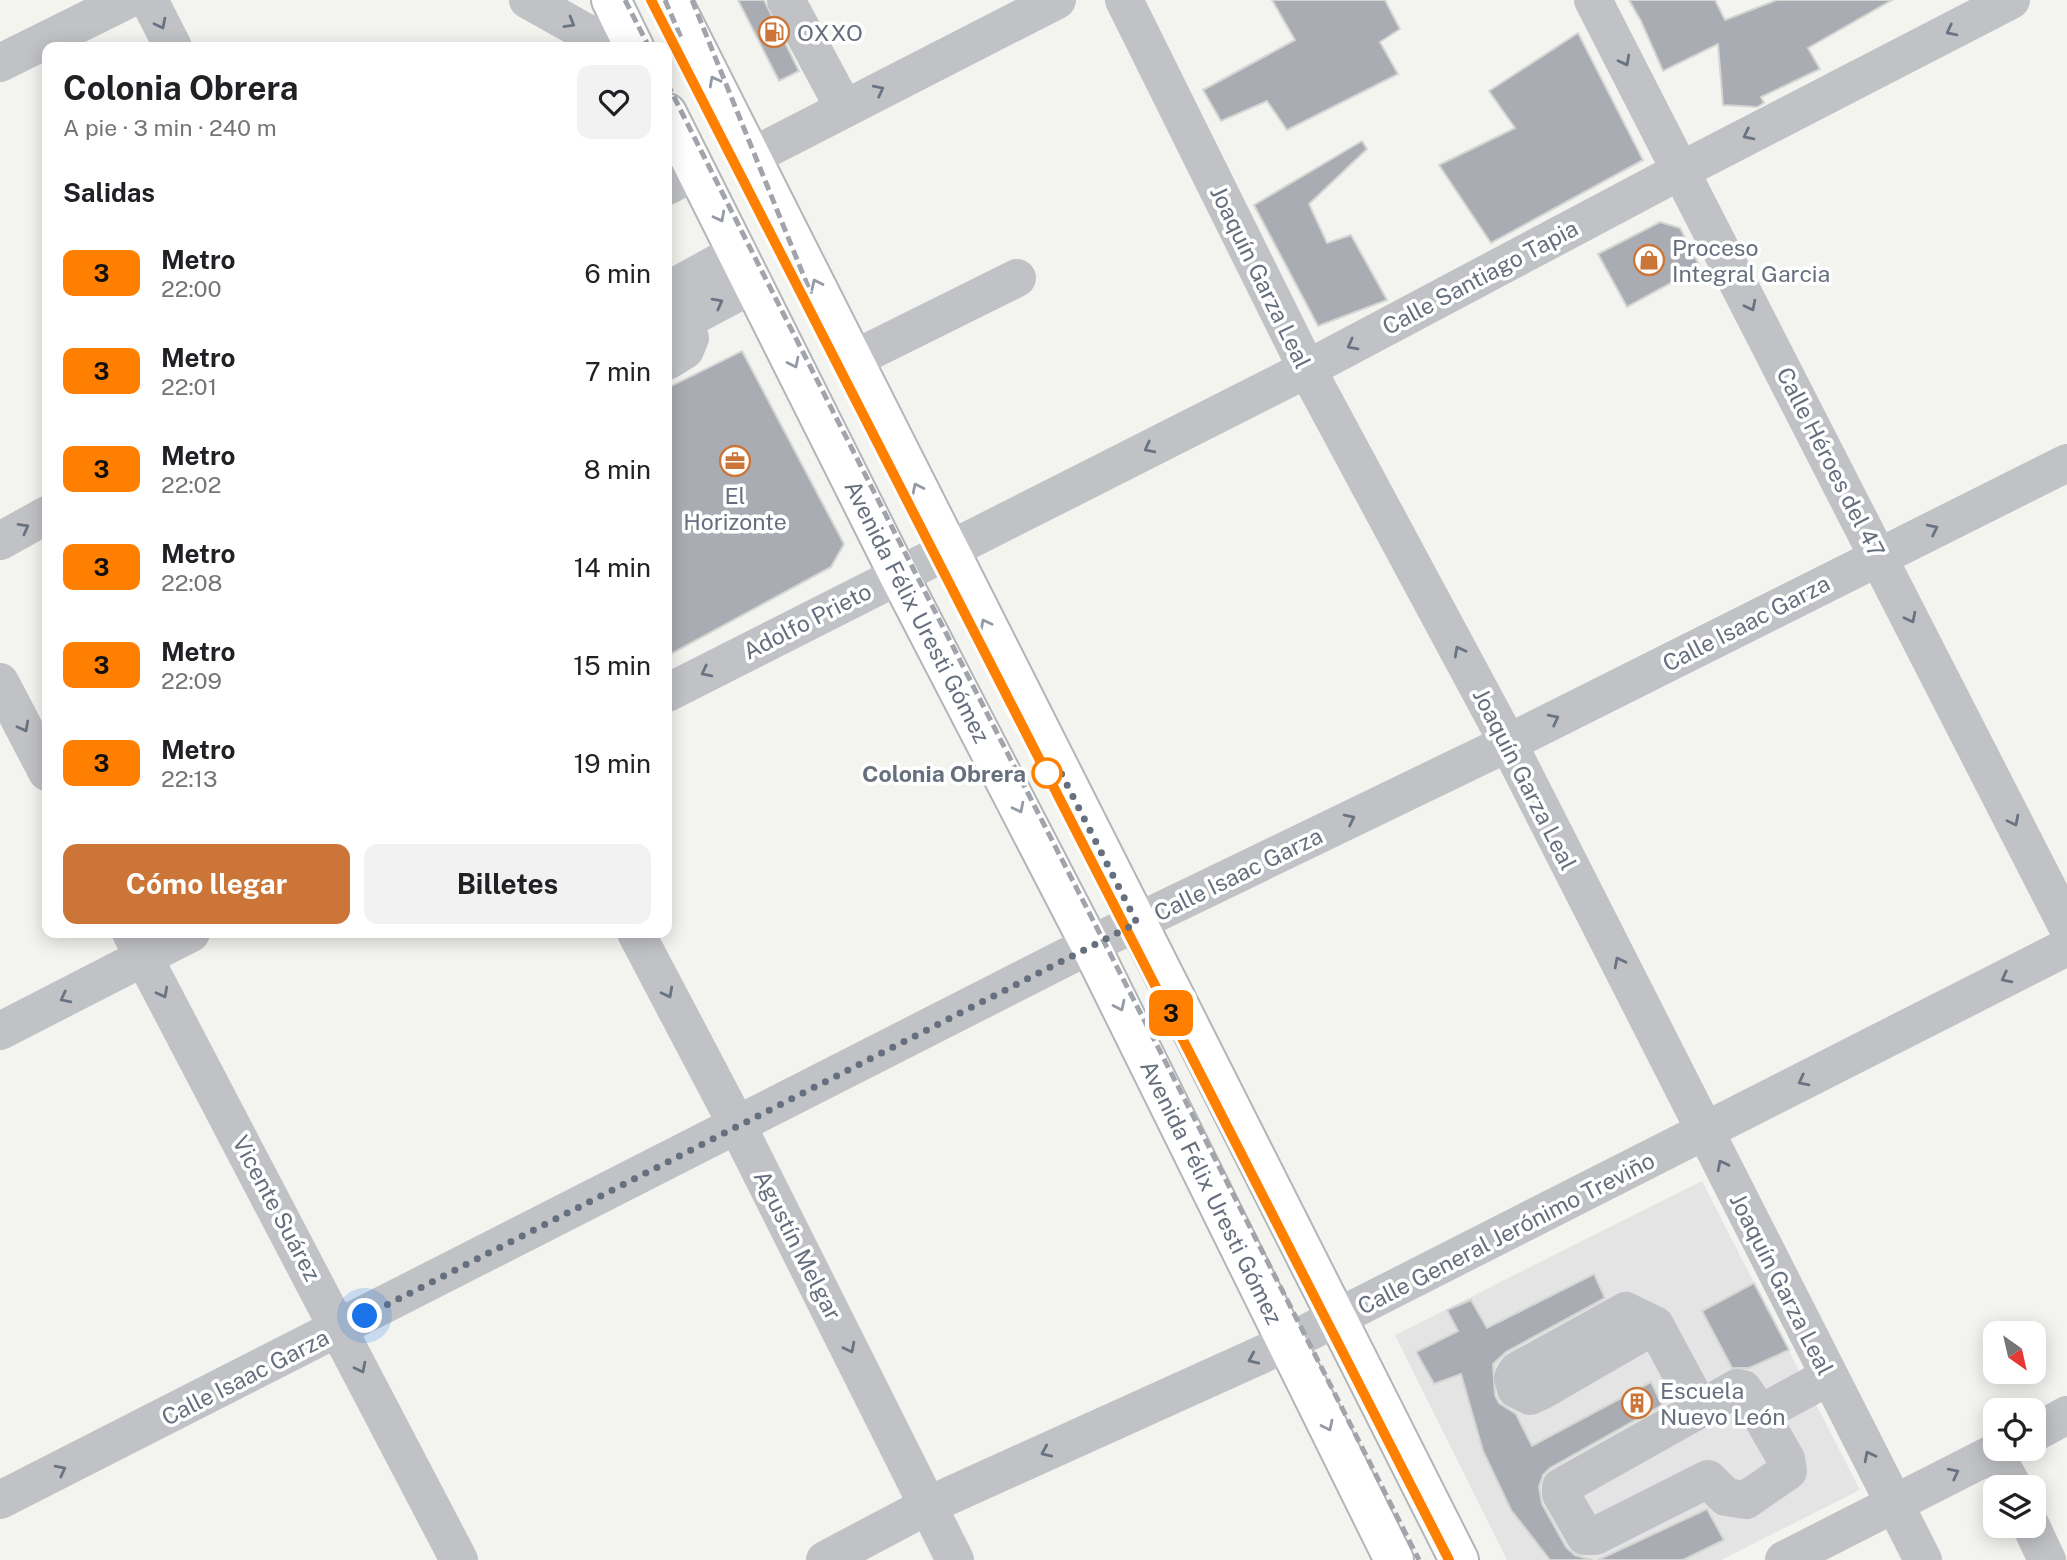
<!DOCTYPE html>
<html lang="es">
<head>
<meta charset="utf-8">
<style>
  body { margin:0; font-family:"Public Sans",sans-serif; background:#f2f2f2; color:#202124; height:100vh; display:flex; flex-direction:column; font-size:26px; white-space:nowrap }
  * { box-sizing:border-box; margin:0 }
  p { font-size:23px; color:#757577 }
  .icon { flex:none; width:38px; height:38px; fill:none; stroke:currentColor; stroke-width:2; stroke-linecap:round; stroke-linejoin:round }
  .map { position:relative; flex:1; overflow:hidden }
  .drawer { position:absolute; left:42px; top:42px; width:630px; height:896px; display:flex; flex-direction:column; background:#fff; border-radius:14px; box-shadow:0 4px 18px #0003 }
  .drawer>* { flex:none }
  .badge { padding:0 14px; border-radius:10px; font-size:24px; line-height:46px }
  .needle { width:46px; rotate:146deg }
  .buttons { position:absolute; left:1983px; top:1321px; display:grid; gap:14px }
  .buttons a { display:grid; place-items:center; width:63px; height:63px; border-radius:14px; background:#fff; box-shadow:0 4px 18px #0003; font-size:35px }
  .you { position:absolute; width:35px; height:35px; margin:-18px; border:5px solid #fff; border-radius:50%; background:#1a73e8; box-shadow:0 0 0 10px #1a73e833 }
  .map>.badge { position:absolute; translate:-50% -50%; box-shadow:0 0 0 4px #fff }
  h2 { padding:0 21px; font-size:26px; line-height:63px }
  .round { display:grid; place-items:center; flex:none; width:74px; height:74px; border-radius:14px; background:#f2f2f2 }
  .summary { display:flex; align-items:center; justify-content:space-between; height:119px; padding:0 21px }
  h1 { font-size:33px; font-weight:700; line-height:52px }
  .cta { display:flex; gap:14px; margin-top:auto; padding:14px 21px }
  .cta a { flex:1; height:80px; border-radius:14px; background:#cc7538; color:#fff; font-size:28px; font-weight:700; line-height:80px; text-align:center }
  .cta a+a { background:#f2f2f2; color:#202124 }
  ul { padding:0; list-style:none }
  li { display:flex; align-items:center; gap:21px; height:98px; padding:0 21px }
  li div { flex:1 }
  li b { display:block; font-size:26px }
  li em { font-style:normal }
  li .badge { min-width:77px; font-weight:700; text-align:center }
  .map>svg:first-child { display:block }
  .built { fill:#e4e4e4 }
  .building { fill:#a9adb3; stroke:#d5d5d3; stroke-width:2 }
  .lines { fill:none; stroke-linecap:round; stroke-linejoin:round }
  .major-casing { stroke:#b3b5b9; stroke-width:42 }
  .minor { stroke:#c0c2c5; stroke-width:38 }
  .major { stroke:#fff; stroke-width:38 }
  .rail { stroke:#a1a4aa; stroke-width:5; stroke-dasharray:10 5; stroke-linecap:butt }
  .oneway { stroke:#6a7382 }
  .oneway2 { stroke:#949aa5 }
  .line-casing { stroke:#fff; stroke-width:16 }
  .line { stroke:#ff8000; stroke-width:10 }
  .walk { stroke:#666f7e; stroke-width:7; stroke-dasharray:0 12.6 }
  .stop-dot { fill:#fff; stroke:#ff8000; stroke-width:3.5 }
  .labels { text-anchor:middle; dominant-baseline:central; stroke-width:7; stroke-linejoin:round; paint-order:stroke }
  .poi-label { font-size:23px; fill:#666f7e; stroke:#fff; text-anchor:start }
  .street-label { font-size:23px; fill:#666f7e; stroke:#fff }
  .stop-label { font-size:23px; font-weight:bold; fill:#666f7e; stroke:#fff; text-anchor:end }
</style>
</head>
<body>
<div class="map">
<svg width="2067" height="1560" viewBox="0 0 2067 1560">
  <rect width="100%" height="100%" fill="#f3f4f0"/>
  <!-- built -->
  <path class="built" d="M1702,1181L1860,1490L1721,1560H1507L1395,1335Z"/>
  <!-- building -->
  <g class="building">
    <path d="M738,0H764L799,71L779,81Z"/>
    <path d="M1272,0H1385L1400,29L1380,42L1398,74L1287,130L1267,101L1221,121L1203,90L1295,40Z"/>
    <path d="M1629,0H1715L1725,20L1777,0H1892L1808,48L1820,69L1761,97L1764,103L1757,107L1723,105L1718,44L1663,71L1641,21Z"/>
    <path d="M1578,33L1643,160L1491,243L1439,165L1515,128L1489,91Z"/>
    <path d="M1362,141L1367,149L1309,204L1327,243L1351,235L1387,300L1318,326L1254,205Z"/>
    <path d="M1660,222L1680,228L1700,267L1627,307L1598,254Z"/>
    <path d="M742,351L844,544L831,567L667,656V388Z"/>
    <path d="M1594,1274L1605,1298L1506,1352L1493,1364L1495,1395L1499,1403L1516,1414L1532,1446L1651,1382L1662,1405L1550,1468L1543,1475L1539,1487L1542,1504L1566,1547L1575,1555L1592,1560H1550L1511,1510L1483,1451L1461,1374L1434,1384L1416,1352L1458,1331L1447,1310L1471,1300L1487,1328Z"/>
    <path d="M1754,1283L1789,1350L1749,1368H1732L1702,1311Z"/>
    <path d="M1707,1509L1724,1540L1683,1560H1598Z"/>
  </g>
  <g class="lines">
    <!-- major casing -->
    <g class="major-casing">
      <g id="major">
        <path d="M611,0L634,47"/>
        <path d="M672,0L1459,1560"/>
        <path id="s1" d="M667,113L898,574L1090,945L1394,1560"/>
      </g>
    </g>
    <!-- minor -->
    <g class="minor">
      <path d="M149,0L173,47"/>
      <path d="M528,0L612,47"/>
      <path d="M786,0L844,108"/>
      <path d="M1124,0L1307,369L1508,743L1923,1560"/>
      <path d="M1593,0L2067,926"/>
      <path d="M0,63L127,0"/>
      <path d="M753,156L1057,0"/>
      <path d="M667,186L696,171"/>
      <path d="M682,322L754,284"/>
      <path d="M854,359L1017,278"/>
      <path d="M667,361L685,350L690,338L667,291L738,252"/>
      <path d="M0,541L47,515"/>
      <path d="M0,682L47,772"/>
      <path d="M667,693L1307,369L1682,170L2011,0"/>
      <path d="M131,933L459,1560"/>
      <path d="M636,933L738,1127L955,1560"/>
      <path d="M0,1031L191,933"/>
      <path d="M1655,1325L1541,1391L1530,1396L1516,1389L1513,1378L1517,1371L1626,1311L1655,1325L1700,1409L1737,1388L1743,1389L1760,1414"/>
      <path d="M1700,1409L1561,1487V1494L1585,1536H1595L1708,1479L1726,1497L1746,1500L1788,1471L1786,1459L1760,1414L1828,1377"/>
      <path d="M2034,1433L2067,1415"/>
      <path d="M1994,1453L2014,1488"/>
      <path d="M0,1500L1090,945L1508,743L2067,463"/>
      <path d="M2031,1526L2047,1560"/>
      <path d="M825,1560L929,1505L1287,1343L2067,947"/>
      <path d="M1784,1560L2002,1449"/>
    </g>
    <!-- major -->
    <use href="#major" class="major"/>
    <!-- rail -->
    <g class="rail">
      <path d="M625,0L649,47"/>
      <path d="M651,0L1449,1560"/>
      <path d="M665,0L682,40"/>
      <path d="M692,0L811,294"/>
      <path d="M667,83C915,577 1170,1067 1419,1560"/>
    </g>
  </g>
  <!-- one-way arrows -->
  <defs><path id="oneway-chevron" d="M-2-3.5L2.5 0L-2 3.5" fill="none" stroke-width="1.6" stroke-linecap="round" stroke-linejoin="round" transform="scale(1.75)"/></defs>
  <g class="oneway">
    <use href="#oneway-chevron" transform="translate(570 23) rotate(30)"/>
    <use href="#oneway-chevron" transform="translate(161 24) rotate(63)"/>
    <use href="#oneway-chevron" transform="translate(1951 31) rotate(153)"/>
    <use href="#oneway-chevron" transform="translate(1625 61) rotate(62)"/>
    <use href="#oneway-chevron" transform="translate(879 90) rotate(-27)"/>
    <use href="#oneway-chevron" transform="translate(1748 135) rotate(153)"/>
    <use href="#oneway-chevron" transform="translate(718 303) rotate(-28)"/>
    <use href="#oneway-chevron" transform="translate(1751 306) rotate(63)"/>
    <use href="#oneway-chevron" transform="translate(1352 345) rotate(152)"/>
    <use href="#oneway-chevron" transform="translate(1149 448) rotate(153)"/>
    <use href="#oneway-chevron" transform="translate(24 528) rotate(-29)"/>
    <use href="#oneway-chevron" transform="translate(1933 529) rotate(-26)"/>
    <use href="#oneway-chevron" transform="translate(1911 618) rotate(63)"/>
    <use href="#oneway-chevron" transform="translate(1459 651) rotate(-118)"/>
    <use href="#oneway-chevron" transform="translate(706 672) rotate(153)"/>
    <use href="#oneway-chevron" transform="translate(1554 719) rotate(-27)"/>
    <use href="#oneway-chevron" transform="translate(24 727) rotate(62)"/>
    <use href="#oneway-chevron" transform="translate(1350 819) rotate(-26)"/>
    <use href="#oneway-chevron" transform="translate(2014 821) rotate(63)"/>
    <use href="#oneway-chevron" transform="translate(1619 962) rotate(-117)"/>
    <use href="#oneway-chevron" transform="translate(2006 978) rotate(153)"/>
    <use href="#oneway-chevron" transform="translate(163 993) rotate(62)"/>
    <use href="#oneway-chevron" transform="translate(668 993) rotate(62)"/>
    <use href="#oneway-chevron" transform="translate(65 998) rotate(153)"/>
    <use href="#oneway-chevron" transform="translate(1803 1081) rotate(153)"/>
    <use href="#oneway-chevron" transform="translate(1722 1165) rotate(-117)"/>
    <use href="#oneway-chevron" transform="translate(850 1348) rotate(63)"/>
    <use href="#oneway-chevron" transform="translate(1253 1359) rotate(156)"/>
    <use href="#oneway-chevron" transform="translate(361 1368) rotate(63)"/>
    <use href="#oneway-chevron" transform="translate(1046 1452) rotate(156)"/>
    <use href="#oneway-chevron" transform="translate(1869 1456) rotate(-117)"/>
    <use href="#oneway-chevron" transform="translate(61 1470) rotate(-27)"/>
    <use href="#oneway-chevron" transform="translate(1954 1473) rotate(-27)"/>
  </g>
  <g class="oneway2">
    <use href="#oneway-chevron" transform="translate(714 81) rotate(-118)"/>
    <use href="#oneway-chevron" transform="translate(720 217) rotate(62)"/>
    <use href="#oneway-chevron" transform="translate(816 284) rotate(-116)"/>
    <use href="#oneway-chevron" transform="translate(794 363) rotate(64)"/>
    <use href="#oneway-chevron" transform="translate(917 488) rotate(-116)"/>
    <use href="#oneway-chevron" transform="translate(985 624) rotate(-117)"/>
    <use href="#oneway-chevron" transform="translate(1019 808) rotate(63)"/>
    <use href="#oneway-chevron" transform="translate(1120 1006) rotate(64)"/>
    <use href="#oneway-chevron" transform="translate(1328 1426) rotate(64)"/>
  </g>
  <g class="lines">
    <!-- line casing -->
    <g class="line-casing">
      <path id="line" d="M651,0L1449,1560"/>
    </g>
    <!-- line -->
    <use href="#line" class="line"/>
    <!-- walk -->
    <path class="walk" d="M365,1316L1137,923L1061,773H1047"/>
  </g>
  <!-- icons -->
  <defs>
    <g id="fuel-ring" transform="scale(1.575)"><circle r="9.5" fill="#fff" stroke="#cc7538" stroke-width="1.5"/><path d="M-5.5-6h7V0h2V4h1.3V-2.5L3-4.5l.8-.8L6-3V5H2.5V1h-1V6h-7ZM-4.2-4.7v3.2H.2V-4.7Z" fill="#cc7538"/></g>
    <g id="shop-ring" transform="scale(1.575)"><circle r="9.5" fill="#fff" stroke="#cc7538" stroke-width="1.5"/><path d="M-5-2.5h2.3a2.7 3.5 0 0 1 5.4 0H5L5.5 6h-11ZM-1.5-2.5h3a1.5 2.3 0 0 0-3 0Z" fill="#cc7538"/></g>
    <g id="office-ring" transform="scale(1.575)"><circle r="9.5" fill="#fff" stroke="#cc7538" stroke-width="1.5"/><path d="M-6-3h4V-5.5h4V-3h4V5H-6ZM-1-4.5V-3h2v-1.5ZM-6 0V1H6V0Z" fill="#cc7538"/></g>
    <g id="building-ring" transform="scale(1.575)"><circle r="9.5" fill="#fff" stroke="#cc7538" stroke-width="1.5"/><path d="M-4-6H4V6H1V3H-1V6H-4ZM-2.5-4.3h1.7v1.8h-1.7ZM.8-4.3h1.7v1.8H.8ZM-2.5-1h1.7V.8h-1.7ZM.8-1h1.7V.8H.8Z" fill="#cc7538"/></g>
  </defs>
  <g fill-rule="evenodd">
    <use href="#fuel-ring" x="774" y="32"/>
    <use href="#shop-ring" x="1649" y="260"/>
    <use href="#office-ring" x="735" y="461"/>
    <use href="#building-ring" x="1637" y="1403"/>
  </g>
  <!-- markers -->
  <circle class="stop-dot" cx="1047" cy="773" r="14"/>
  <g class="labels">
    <!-- poi labels -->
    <g class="poi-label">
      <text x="797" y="32">OXXO</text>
      <text x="1672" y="247">Proceso<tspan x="1672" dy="26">Integral Garcia</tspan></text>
      <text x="735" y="495" text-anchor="middle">El<tspan x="735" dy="26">Horizonte</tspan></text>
      <text x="1660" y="1390">Escuela<tspan x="1660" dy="26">Nuevo León</tspan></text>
    </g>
    <!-- street labels -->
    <g class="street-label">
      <text transform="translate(1261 277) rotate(64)">Joaquín Garza Leal</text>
      <text transform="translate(1480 277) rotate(-28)">Calle Santiago Tapia</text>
      <text transform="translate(1831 462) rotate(63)">Calle Héroes del 47</text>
      <text stroke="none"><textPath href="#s1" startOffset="558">Avenida Félix Uresti Gómez</textPath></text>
      <text transform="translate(807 621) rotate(-27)">Adolfo Prieto</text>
      <text transform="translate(1746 623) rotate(-27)">Calle Isaac Garza</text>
      <text transform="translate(1525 779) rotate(63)">Joaquín Garza Leal</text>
      <text transform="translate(1238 874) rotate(-26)">Calle Isaac Garza</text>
      <text stroke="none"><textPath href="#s1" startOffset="1209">Avenida Félix Uresti Gómez</textPath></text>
      <text transform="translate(277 1208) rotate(62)">Vicente Suárez</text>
      <text transform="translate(1506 1233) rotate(-27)">Calle General Jerónimo Treviño</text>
      <text transform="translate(798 1245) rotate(63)">Agustín Melgar</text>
      <text transform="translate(1782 1284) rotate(63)">Joaquín Garza Leal</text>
      <text transform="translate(245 1377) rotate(-27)">Calle Isaac Garza</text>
    </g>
    <!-- stop labels -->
    <g class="stop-label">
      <text x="1026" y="773">Colonia Obrera</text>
    </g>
  </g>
</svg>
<div class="buttons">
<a><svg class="needle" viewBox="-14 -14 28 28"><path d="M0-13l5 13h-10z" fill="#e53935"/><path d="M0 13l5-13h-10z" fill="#757577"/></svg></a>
<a><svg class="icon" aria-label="locate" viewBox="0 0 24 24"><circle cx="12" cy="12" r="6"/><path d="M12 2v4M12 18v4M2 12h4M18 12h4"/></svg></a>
<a><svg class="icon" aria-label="layers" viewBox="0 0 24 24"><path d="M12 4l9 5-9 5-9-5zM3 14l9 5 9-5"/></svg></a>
</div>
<div class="you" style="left:365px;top:1316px"></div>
<b class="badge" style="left:1171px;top:1013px;background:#ff8000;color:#111">3</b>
<section class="drawer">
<div class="summary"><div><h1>Colonia Obrera</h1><p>A pie · 3 min · 240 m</p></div><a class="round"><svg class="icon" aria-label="heart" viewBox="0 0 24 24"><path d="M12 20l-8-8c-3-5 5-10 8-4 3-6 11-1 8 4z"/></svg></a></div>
<h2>Salidas</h2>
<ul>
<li><span class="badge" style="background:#ff8000;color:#111">3</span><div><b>Metro</b><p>22:00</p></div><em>6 min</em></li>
<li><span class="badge" style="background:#ff8000;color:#111">3</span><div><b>Metro</b><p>22:01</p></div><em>7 min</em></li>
<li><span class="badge" style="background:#ff8000;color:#111">3</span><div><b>Metro</b><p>22:02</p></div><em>8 min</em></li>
<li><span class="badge" style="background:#ff8000;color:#111">3</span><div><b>Metro</b><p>22:08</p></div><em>14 min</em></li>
<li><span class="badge" style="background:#ff8000;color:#111">3</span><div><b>Metro</b><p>22:09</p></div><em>15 min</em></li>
<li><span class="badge" style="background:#ff8000;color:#111">3</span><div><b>Metro</b><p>22:13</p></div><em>19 min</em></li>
</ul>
<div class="cta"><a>Cómo llegar</a><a>Billetes</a></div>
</section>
</div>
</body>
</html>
